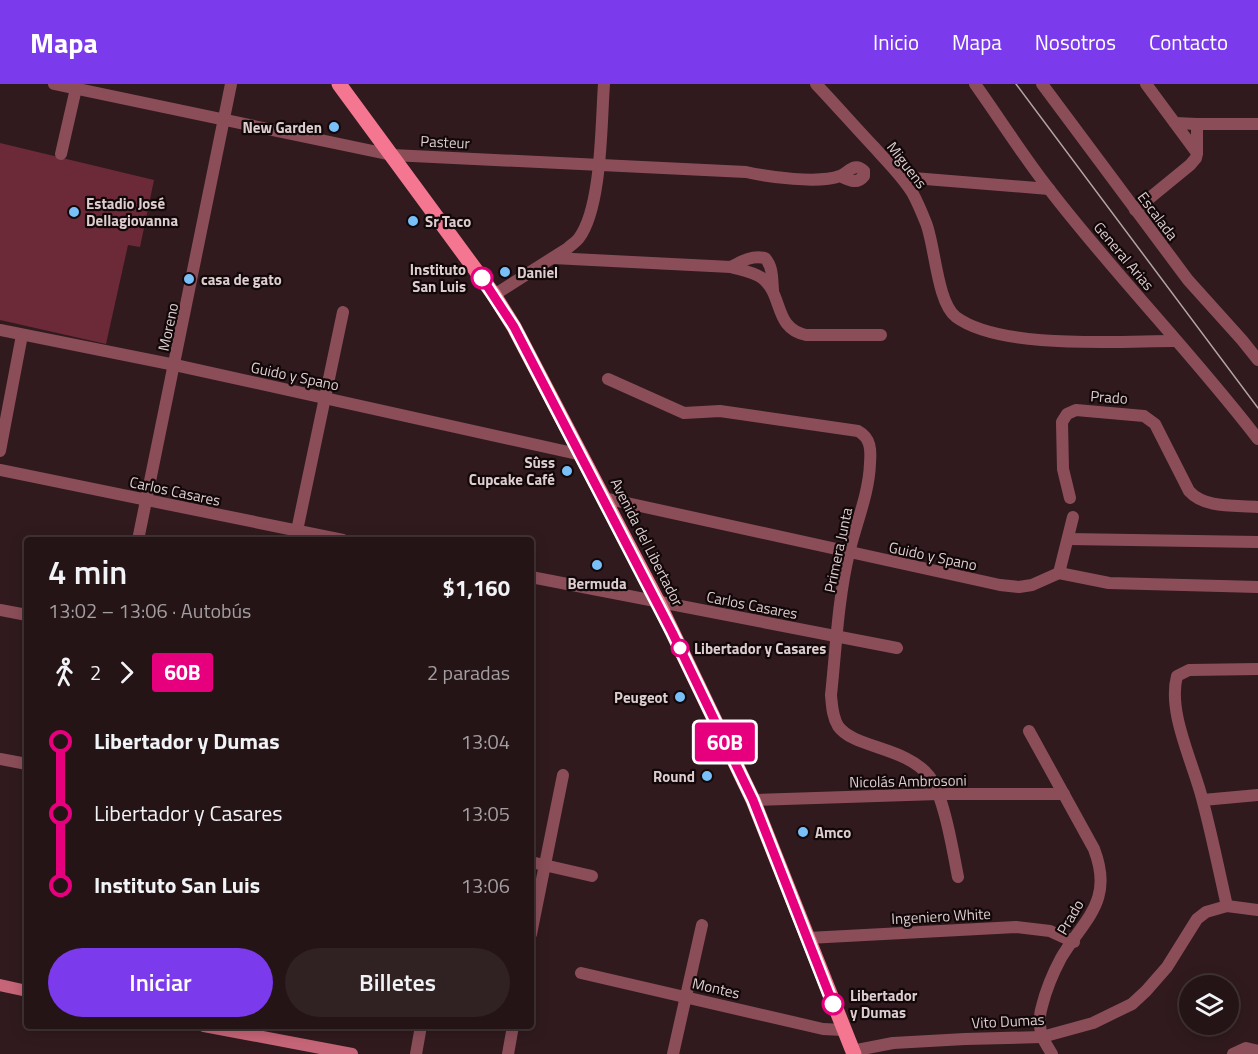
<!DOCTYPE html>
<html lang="es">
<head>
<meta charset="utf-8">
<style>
  body { margin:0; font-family:"Titillium Web",sans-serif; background:#302123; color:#f1f3f6; height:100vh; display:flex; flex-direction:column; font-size:22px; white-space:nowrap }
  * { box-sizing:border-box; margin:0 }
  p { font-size:20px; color:#a39ea1 }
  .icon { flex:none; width:33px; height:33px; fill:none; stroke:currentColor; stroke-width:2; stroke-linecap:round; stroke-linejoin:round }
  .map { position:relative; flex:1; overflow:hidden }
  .side { position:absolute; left:24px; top:453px; width:510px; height:492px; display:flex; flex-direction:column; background:#241416; border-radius:6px; box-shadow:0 3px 15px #0003,0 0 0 2px #413335 }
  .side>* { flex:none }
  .badge { padding:0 12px; border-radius:4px; font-size:21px; line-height:39px }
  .controls { position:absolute; left:1179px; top:891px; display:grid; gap:12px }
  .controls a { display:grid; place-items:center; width:60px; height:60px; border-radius:50%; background:#241416; box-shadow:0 3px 15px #0003,0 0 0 2px #413335; font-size:30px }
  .map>.badge { position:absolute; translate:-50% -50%; box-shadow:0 0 0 3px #fff }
  .legs { display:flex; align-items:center; gap:9px; height:66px; padding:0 24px; font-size:20px }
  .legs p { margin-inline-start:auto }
  .summary { display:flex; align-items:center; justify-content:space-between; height:102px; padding:0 24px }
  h1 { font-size:33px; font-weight:600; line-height:45px }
  .action { display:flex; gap:12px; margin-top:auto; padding:12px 24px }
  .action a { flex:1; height:69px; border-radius:36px; background:#7c3aed; color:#fff; font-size:24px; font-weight:600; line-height:69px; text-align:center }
  .action a+a { background:#302123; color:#f1f3f6 }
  ul { padding:0 24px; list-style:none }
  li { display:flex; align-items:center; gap:21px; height:72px; font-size:22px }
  li i { display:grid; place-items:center; width:9px; height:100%; margin:0 8px; background:currentColor }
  li i::after { content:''; width:15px; height:15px; margin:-8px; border:4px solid; border-radius:50%; background:#241416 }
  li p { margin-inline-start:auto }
  li:first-child i { background:linear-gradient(#0000 50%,currentColor 0) }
  li:last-child i { background:linear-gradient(currentColor 50%,#0000 0) }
  header { display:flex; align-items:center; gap:36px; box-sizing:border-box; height:84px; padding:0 30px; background:#7c3aed; color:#fff }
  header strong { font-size:28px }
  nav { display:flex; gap:33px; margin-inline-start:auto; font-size:21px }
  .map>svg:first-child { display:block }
  .green { fill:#6c2a38 }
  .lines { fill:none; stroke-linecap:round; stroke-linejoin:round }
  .street { stroke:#8b4e59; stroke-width:12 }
  .secondary { stroke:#c66578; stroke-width:12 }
  .primary { stroke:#f57690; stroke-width:15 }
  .tram { stroke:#b4a3a5; stroke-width:1.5 }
  .line-1-casing { stroke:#fff; stroke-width:14 }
  .line-1 { stroke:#e6007e; stroke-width:9 }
  .poi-dot { fill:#79bff8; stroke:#120809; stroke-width:2 }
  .stop-1-dot { fill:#fff; stroke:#e6007e; stroke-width:3 }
  .labels { text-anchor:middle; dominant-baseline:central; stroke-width:4.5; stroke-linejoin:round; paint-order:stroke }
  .poi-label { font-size:15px; font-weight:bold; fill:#ddcdcf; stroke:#120809; text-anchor:start }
  .street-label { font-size:15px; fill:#ddcdcf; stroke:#120809 }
  .stop-label { font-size:15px; font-weight:bold; fill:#ddcdcf; stroke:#120809; text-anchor:start }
</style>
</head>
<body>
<header>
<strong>Mapa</strong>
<nav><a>Inicio</a><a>Mapa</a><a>Nosotros</a><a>Contacto</a></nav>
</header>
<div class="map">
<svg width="1258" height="970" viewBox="0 0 1258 970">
  <rect width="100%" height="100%" fill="#301a1e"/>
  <!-- green -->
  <path class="green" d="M0,59L154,96L140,163L128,161L106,260L0,236Z"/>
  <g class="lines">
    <!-- street -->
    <g class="street">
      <path d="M54,0L392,71L746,88C769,93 818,100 840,92C849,88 854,78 864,87V92C857,101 849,96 840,92"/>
      <path d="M816,0C836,21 855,43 875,64C888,79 903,93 913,110C918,119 922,129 926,139C935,161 937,219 956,233C1001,266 1119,257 1175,257"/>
      <path d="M975,0C1000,35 1023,72 1049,105C1115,191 1192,269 1258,355"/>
      <path d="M1042,0L1188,196L1242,256L1258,276"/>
      <path d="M1175,39L1197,40V69"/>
      <path d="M1197,40H1258"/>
      <path d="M61,70L77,0"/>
      <path d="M901,93L1049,105"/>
      <path d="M1135,126L1190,81L1196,74L1197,69L1146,0"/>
      <path d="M553,174L731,183C741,186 753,188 762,194C784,211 773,244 806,251H881"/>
      <path d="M731,183C742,177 752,171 765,174C773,183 772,194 773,206"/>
      <path d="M494,211L568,164C571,161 576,158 579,154C602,123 601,40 604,0"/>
      <path d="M0,246L175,281L582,371"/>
      <path d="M608,295L684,329L720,327L858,347C871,354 871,366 870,379C869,410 856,439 849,469C838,515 836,564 831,611C832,621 832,632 838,642C853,664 907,663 929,692C944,711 953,768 958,793"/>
      <path d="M0,367L22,251"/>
      <path d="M0,386L343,456"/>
      <path d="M604,414L1000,501L1019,503L1032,501L1059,489L1109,499L1258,503"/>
      <path d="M1070,414L1063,385L1062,338L1067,330L1076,326L1144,332L1155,340L1189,407C1205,425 1236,421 1258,423"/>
      <path d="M1068,455L1258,458"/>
      <path d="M138,456L231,0"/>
      <path d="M295,456L343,228"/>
      <path d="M1059,489L1073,433"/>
      <path d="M531,493L897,564"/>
      <path d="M0,526L27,531"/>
      <path d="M1029,647L1094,765C1114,817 1085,834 1061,874C1053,889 1046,906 1042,922C1039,932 1039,944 1043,954C1045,959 1049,965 1052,970"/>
      <path d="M0,675L27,680"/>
      <path d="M753,716L938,710H1064"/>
      <path d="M1203,716L1258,711"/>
      <path d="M531,778L592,792"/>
      <path d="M1227,822C1219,787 1212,752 1203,718C1194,680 1167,629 1177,592L1189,586L1258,585"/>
      <path d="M531,850L563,691"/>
      <path d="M808,854L1016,843L1050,847L1074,858"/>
      <path d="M581,889L823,945L843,946"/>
      <path d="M852,967L893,959L965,955L1042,953L1093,939L1132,920L1146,907L1167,883L1197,835L1206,828L1227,822L1258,826"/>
      <path d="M416,970L421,942"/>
      <path d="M508,970L513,942"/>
      <path d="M673,970L702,841"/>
      <path d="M1233,970L1246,964L1258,967"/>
    </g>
    <!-- secondary -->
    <g class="secondary">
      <path d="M0,901L27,907"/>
      <path d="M204,942L352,970"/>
    </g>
    <!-- primary -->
    <path class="primary" d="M339,0L494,211L514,243L658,518L753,716L854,970"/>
    <!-- tram -->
    <path class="tram" d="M1016,0L1258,324"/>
  </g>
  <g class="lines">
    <!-- line-1 casing -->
    <g class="line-1-casing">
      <path id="line-1" d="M482,194L514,243L672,548L753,716L833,920"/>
    </g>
    <!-- line-1 -->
    <use href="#line-1" class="line-1"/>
  </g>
  <!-- markers -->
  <g class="poi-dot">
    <circle cx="334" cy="43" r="6"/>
    <circle cx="74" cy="128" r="6"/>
    <circle cx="413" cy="137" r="6"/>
    <circle cx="505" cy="188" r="6"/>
    <circle cx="189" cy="195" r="6"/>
    <circle cx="567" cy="387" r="6"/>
    <circle cx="597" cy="481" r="6"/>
    <circle cx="680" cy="613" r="6"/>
    <circle cx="707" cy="692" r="6"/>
    <circle cx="803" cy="748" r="6"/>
  </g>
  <g class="stop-1-dot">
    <circle cx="482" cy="194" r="10"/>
    <circle cx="680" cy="564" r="8"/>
    <circle cx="833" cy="920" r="10"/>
  </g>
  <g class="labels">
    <!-- poi labels -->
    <g class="poi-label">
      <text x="322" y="43" text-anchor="end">New Garden</text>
      <text x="86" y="119">Estadio José<tspan x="86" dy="17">Dellagiovanna</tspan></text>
      <text x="425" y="137">Sr Taco</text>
      <text x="517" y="188">Daniel</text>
      <text x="201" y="195">casa de gato</text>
      <text x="555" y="378" text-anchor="end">Sûss<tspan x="555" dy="17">Cupcake Café</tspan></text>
      <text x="597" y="499" text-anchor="middle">Bermuda</text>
      <text x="668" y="613" text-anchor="end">Peugeot</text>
      <text x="695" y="692" text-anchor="end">Round</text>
      <text x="815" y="748">Amco</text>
    </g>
    <!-- street labels -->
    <g class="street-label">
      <text transform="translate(445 58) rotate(3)">Pasteur</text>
      <text transform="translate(907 81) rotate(52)">Miguens</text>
      <text transform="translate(1158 132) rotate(53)">Escalada</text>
      <text transform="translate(1124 172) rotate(50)">General Arias</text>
      <text transform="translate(168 243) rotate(-78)">Moreno</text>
      <text transform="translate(295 292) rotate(12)">Guido y Spano</text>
      <text transform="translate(1109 313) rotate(4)">Prado</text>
      <text transform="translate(175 407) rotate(12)">Carlos Casares</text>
      <text transform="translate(647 458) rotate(63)">Avenida del Libertador</text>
      <text transform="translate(838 466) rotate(-78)">Primera Junta</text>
      <text transform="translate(933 472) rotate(12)">Guido y Spano</text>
      <text transform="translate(752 521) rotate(11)">Carlos Casares</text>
      <text transform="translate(908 697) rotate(-1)">Nicolás Ambrosoni</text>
      <text transform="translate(941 832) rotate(-3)">Ingeniero White</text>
      <text transform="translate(1070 833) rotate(-60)">Prado</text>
      <text transform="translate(716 904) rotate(13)">Montes</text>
      <text transform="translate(1008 937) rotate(-3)">Vito Dumas</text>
    </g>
    <!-- stop labels -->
    <g class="stop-label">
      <text x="466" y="185" text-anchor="end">Instituto<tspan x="466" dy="17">San Luis</tspan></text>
      <text x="694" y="564">Libertador y Casares</text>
      <text x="850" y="911">Libertador<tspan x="850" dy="17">y Dumas</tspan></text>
    </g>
  </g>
</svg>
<div class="controls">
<a><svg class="icon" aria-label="layers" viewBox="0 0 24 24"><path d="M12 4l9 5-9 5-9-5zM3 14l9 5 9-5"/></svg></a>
</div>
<b class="badge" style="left:725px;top:658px;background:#e6007e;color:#fff">60B</b>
<section class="side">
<div class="summary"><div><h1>4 min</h1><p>13:02 – 13:06 · Autobús</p></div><b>$1,160</b></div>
<div class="legs"><svg class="icon" aria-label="walk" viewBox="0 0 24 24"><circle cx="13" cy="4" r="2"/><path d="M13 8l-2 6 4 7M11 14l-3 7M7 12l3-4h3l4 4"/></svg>2<svg class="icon" aria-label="forward" viewBox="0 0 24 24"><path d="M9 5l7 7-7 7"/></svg><b class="badge" style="background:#e6007e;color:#fff">60B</b><p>2 paradas</p></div>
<ul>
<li><i style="color:#e6007e"></i><b>Libertador y Dumas</b><p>13:04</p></li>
<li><i style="color:#e6007e"></i><span>Libertador y Casares</span><p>13:05</p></li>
<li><i style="color:#e6007e"></i><b>Instituto San Luis</b><p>13:06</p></li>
</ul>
<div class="action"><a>Iniciar</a><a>Billetes</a></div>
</section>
</div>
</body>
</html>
